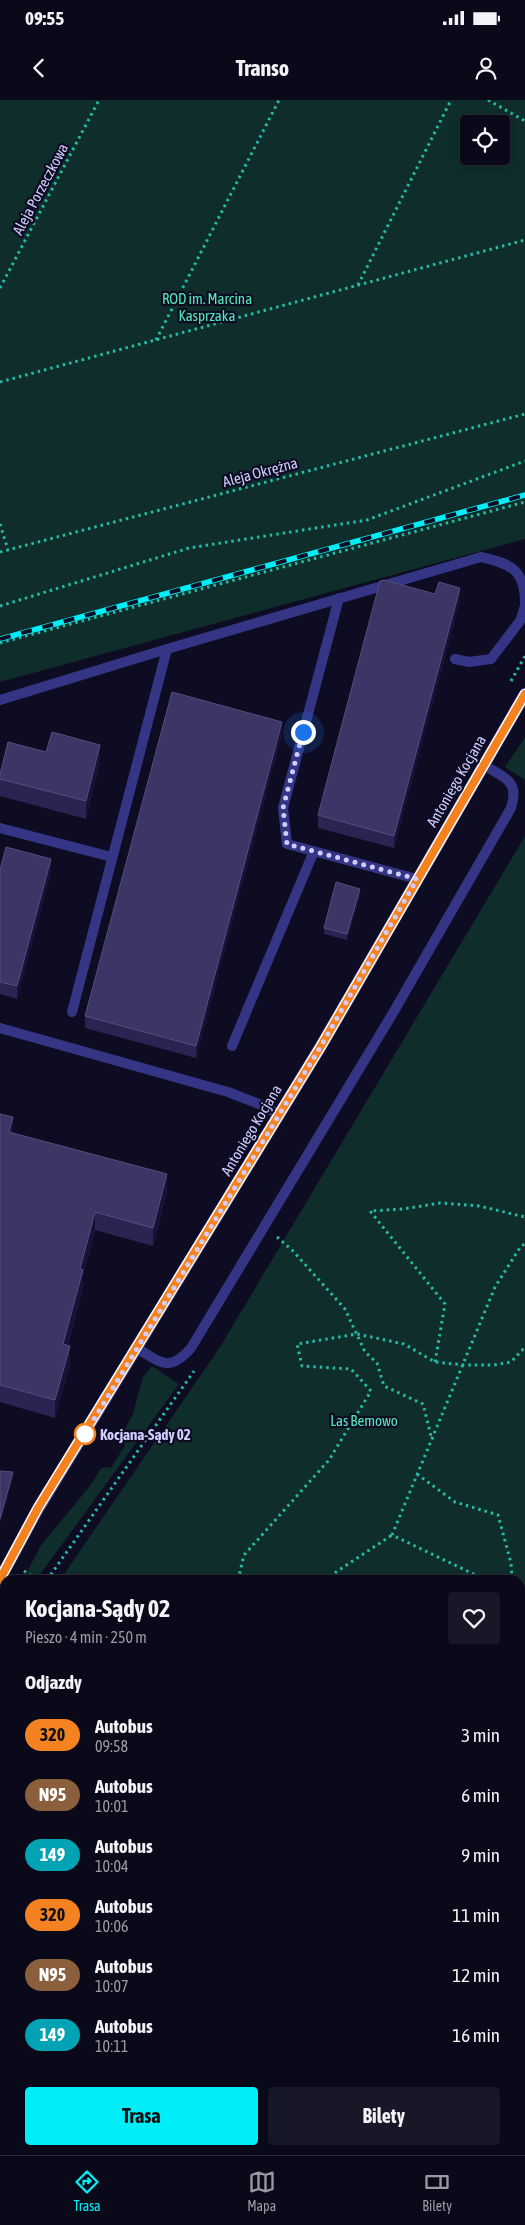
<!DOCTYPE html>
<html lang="pl">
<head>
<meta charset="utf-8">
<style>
  body { margin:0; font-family:"Asap Condensed",sans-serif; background:#181727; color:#f1f3f6; height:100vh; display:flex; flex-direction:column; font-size:19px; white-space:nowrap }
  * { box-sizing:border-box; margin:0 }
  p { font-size:16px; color:#999aa2 }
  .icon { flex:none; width:28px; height:28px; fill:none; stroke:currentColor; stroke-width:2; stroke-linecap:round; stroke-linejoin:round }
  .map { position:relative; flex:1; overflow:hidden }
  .side { position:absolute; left:0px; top:1475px; width:525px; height:580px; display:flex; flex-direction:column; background:#0a091a; border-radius:15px 15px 0 0; box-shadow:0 2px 8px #0003,0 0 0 1px #2a2a39 }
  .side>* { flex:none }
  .badge { padding:0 10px; border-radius:16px; font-size:18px; line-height:32px }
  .controls { position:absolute; left:460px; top:15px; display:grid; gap:10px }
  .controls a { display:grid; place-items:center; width:50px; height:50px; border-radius:5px; background:#0a091a; box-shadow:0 2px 8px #0003,0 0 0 1px #2a2a39; font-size:25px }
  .you { position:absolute; width:25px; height:25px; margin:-12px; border:4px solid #fff; border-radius:50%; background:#1a73e8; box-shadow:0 0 0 8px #1a73e833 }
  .map>.badge { position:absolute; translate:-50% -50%; box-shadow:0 0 0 2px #fff }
  h2 { padding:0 25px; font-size:19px; line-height:45px }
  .round { display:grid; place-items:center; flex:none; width:52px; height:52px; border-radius:5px; background:#181727 }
  .summary { display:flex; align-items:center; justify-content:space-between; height:85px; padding:0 25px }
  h1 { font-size:24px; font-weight:700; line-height:38px }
  .button { display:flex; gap:10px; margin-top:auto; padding:10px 25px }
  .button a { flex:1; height:58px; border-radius:5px; background:#00eef8; color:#111; font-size:20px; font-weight:700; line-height:58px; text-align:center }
  .button a+a { background:#181727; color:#f1f3f6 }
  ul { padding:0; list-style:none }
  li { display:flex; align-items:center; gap:15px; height:60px; padding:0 25px }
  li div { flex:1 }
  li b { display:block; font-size:19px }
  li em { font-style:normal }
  li .badge { min-width:55px; font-weight:700; text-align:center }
  .status { display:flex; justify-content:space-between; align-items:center; height:35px; padding:0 25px; background:#0a091a; direction:ltr }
  .status svg { height:14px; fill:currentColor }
  header { display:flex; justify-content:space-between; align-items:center; height:65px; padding:0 25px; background:#0a091a; font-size:22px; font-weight:700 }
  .tab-bar { display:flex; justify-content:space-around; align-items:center; height:70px; border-top:1px solid #2a2a39; background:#0a091a; font-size:14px; color:#999aa2 }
  .tab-bar a { display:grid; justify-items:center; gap:2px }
  .tab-bar .on { color:#00eef8 }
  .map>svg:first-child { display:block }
  .green { fill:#0f2d2a; fill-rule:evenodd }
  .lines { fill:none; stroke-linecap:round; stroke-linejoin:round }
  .path { stroke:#25bba9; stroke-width:3; stroke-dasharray:2.5 4; stroke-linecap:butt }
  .service { stroke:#343585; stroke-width:10 }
  .tertiary { stroke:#343585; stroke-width:12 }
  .rail-casing { stroke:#00eef8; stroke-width:5.5 }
  .rail { stroke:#0e0c22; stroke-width:4; stroke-dasharray:11; stroke-linecap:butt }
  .wall { fill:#2a2452 }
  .shaded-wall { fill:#171337 }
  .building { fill:#3b3665; stroke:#534e7d }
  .line-casing { stroke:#fff; stroke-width:11 }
  .line { stroke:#f58220; stroke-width:8 }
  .walk { stroke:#d0cdff; stroke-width:5; stroke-dasharray:0 9 }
  .stop-dot { fill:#fff; stroke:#f58220; stroke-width:2.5 }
  .labels { text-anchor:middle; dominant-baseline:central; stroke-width:4.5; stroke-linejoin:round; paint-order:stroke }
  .street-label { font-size:15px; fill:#d0cdff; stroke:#0e0c22 }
  .park-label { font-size:15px; fill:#51e7b9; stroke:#0e0c22 }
  .stop-label { font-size:15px; font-weight:bold; fill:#d0cdff; stroke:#0e0c22; text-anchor:start }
</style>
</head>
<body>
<div class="status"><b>09:55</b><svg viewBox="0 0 49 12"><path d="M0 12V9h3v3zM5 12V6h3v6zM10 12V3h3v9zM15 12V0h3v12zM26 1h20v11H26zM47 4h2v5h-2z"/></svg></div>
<header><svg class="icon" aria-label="back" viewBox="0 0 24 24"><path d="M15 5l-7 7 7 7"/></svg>Transo<svg class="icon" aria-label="person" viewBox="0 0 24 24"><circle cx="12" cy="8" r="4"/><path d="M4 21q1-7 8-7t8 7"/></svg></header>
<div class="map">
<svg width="525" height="2055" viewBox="0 0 525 2055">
  <rect width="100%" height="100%" fill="#0e0c22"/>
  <!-- green -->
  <g class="green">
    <path d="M0,0H525V439L0,582ZM469,24H501V56H469Z"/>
    <path d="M525,637V680L505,667Z"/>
    <path d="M525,736V2055H175L176,2050H520V1480H60L220,1247Z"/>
    <path d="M152,1266L179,1284L36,1480H23L41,1445L90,1386L101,1368L112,1367L125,1345L122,1334L133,1314L143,1277Z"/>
    <path d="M2,1506L5,1507V1524L0,1531Z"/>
    <path d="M5,1561V1657L0,1655V1568Z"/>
    <path d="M5,2032V2050H133L157,2055H0V2038Z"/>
  </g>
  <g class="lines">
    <!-- path -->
    <g class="path">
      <path d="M488,0L525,21"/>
      <path d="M358,185L451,0"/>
      <path d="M0,188L99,0"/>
      <path d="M156,240L279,0"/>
      <path d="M0,282L525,140"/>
      <path d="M0,424L8,450"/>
      <path d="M0,452L525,314"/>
      <path d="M0,506L189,448L367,420L525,361"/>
      <path d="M0,543L525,402"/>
      <path d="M511,581L525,556"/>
      <path d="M277,1137L292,1150L345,1209L365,1252L377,1263L384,1286L423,1304L432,1340"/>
      <path d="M435,1262L445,1204L370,1111L403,1109L440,1103L479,1106L525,1117"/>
      <path d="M417,1374L455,1402L498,1415L511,1463L512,1480"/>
      <path d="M24,1471L38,1480"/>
      <path d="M47,1480L194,1271"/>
      <path d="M238,1480L244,1455L329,1360L371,1291L351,1269L302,1266L297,1244L357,1234L404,1244L435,1262L464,1265H494L511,1262L525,1247"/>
      <path d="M324,1480L392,1435"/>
      <path d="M486,1480L392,1435L495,1187L521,1146L525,1144"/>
      <path d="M520,1495L525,1497"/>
      <path d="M0,1547L5,1540"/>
      <path d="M520,1579L525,1585"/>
      <path d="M0,1632L5,1633"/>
      <path d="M520,1669L525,1653"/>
      <path d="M520,1694L525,1699"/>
      <path d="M520,1759L525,1743"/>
      <path d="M520,1808L525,1810"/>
      <path d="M520,1871L525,1847"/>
      <path d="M0,2020L5,1994"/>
      <path d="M448,2055L449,2050"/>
    </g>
    <!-- service -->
    <g class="service">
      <path d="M339,498L283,708L287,744L417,779"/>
      <path d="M455,559L469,562L491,559L520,521L525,506"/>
      <path d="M0,600L167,549L481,457C512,464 525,470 525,504"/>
      <path d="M0,728L112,757"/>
      <path d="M72,912L167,549"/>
      <path d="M0,928L228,992L264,1006L279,1015"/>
      <path d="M232,946L314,751"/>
      <path d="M137,1248C162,1264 170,1272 191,1248L390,918L511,708C520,680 504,678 484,665"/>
    </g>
    <!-- tertiary -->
    <path class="tertiary" d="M0,1479L38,1409L321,946L525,594"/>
    <!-- rail casing -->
    <g class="rail-casing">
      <path id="rail" d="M0,539L525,395"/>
    </g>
    <!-- rail -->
    <use href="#rail" class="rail"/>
  </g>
  <!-- wall -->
  <g class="wall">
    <path d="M460,500L394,748L318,728V715Z"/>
    <path d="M282,634L196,958L85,928V916Z"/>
    <path d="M46,652L100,662L86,719L0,696V674Z"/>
    <path d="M0,770L51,771L17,899L0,894Z"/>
    <path d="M360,795L347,840L324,834V828Z"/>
    <path d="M0,1014L13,1033L167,1092L153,1146L95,1130L83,1176V1188L68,1245L70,1264L55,1318L0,1302Z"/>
    <path d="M525,1861V1956L524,1955V1949L520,1948V1885Z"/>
  </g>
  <!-- shaded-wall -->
  <g class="shaded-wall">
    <path d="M460,488V500L394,748V736Z"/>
    <path d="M282,622V634L196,958V946Z"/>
    <path d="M100,645V662L86,719V701Z"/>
    <path d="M51,759V771L17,899V886Z"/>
    <path d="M360,789V795L347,840V834Z"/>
    <path d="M13,1017V1035L9,1032Z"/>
    <path d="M167,1074V1092L153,1146V1128Z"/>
    <path d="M95,1112V1130L83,1176V1188L63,1262V1244L80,1169Z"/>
    <path d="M70,1246V1264L55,1318V1300Z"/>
    <path d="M13,1372V1379L0,1425V1419Z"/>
    <path d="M5,1723V1749L0,1756V1730Z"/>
  </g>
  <!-- building -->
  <g class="building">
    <path d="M384,480L435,494L439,482L460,488L394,736L318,715L380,481Z"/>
    <path d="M172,592L282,622L196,946L85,916Z"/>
    <path d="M52,632L100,645L86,701L0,679V674L8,642L46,652Z"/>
    <path d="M6,747L51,759L17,886L0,882V770Z"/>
    <path d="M336,782L360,789L347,834L324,828Z"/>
    <path d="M0,1014L13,1017L9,1032L167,1074L153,1128L95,1112L80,1169L83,1170L63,1244L70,1246L55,1300L0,1285Z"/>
    <path d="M0,1371L13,1372L0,1419Z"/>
    <path d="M0,1680L5,1683V1723L0,1730Z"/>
    <path d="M525,1861V1942L520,1941V1885Z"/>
  </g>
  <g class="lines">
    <!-- line casing -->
    <g class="line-casing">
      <path id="line" d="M0,1479L38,1408L321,946L525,594"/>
    </g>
    <!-- line -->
    <use href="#line" class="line"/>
    <!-- walk -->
    <path class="walk" d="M85,1334L321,946L417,779L287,744L283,708L303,632"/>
  </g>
  <!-- markers -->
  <circle class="stop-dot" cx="85" cy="1334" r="10"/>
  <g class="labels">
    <!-- street labels -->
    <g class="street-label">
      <text transform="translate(40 89) rotate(-62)">Aleja Porzeczkowa</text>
      <text transform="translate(260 372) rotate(-15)">Aleja Okrężna</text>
      <text transform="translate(456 681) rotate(-60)">Antoniego Kocjana</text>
      <text transform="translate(251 1030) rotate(-59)">Antoniego Kocjana</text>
    </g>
    <!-- park labels -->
    <g class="park-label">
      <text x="207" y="198">ROD im. Marcina<tspan x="207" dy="17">Kasprzaka</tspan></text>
      <text x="364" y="1320">Las Bemowo</text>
    </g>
    <!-- stop labels -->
    <g class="stop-label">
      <text x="100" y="1334">Kocjana-Sądy 02</text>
    </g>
  </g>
</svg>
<div class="controls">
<a><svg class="icon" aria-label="locate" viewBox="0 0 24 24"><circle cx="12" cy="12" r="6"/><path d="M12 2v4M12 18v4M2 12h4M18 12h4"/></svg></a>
</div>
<div class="you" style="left:303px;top:632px"></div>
<section class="side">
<div class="summary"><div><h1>Kocjana-Sądy 02</h1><p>Pieszo · 4 min · 250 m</p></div><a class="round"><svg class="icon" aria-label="heart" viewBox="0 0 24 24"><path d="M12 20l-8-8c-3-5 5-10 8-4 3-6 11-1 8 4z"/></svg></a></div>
<h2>Odjazdy</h2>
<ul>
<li><span class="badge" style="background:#f58220;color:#111">320</span><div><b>Autobus</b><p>09:58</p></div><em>3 min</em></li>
<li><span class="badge" style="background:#8b5e3c;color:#fff">N95</span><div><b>Autobus</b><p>10:01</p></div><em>6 min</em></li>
<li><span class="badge" style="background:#00a3b4;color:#fff">149</span><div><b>Autobus</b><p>10:04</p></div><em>9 min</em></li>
<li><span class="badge" style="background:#f58220;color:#111">320</span><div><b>Autobus</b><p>10:06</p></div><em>11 min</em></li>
<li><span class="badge" style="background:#8b5e3c;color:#fff">N95</span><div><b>Autobus</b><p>10:07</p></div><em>12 min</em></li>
<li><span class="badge" style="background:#00a3b4;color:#fff">149</span><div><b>Autobus</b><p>10:11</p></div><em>16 min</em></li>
</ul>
<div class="button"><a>Trasa</a><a>Bilety</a></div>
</section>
</div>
<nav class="tab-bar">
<a class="on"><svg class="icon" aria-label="directions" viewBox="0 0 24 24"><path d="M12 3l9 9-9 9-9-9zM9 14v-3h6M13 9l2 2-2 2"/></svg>Trasa</a>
<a><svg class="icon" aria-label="map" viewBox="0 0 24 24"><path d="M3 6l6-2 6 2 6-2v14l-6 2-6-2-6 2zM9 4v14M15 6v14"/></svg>Mapa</a>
<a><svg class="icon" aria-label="tickets" viewBox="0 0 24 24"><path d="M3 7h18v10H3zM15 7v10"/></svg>Bilety</a>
</nav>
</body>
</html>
